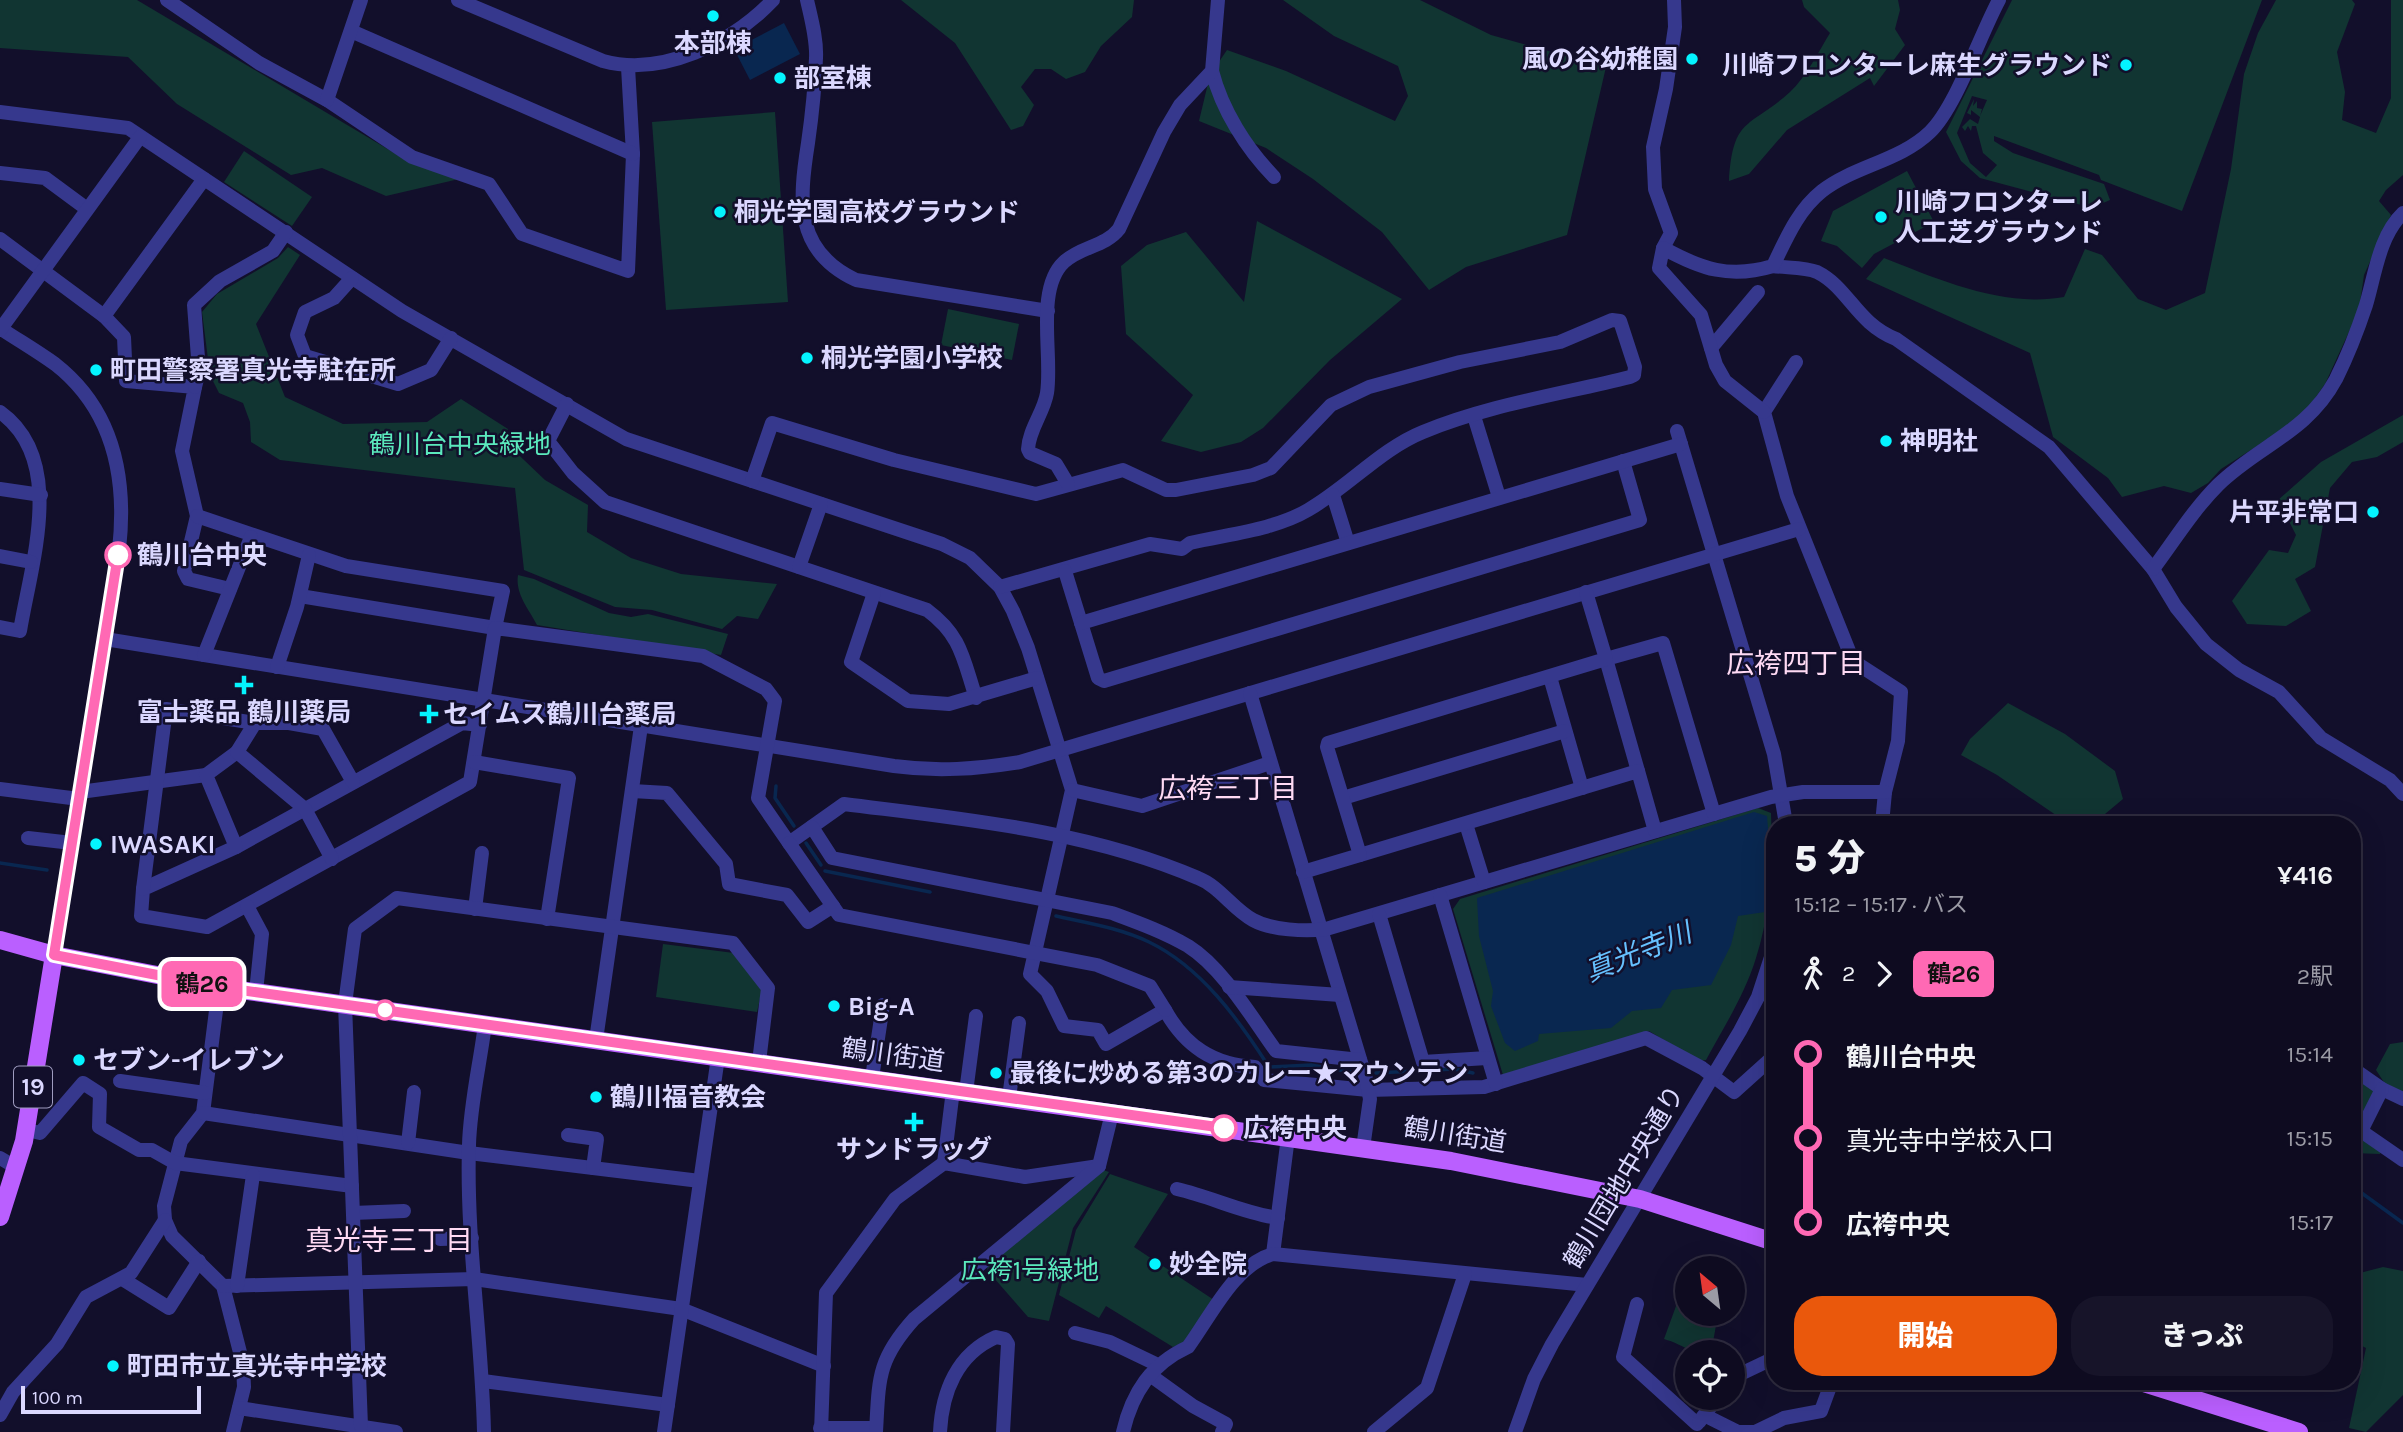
<!DOCTYPE html>
<html lang="ja">
<head>
<meta charset="utf-8">
<style>
  body { margin:0; font-family:Karla,"Noto Sans JP",sans-serif; background:#171429; color:#f1f3f6; height:100vh; display:flex; flex-direction:column; font-size:26px; white-space:nowrap }
  * { box-sizing:border-box; margin:0 }
  p { font-size:23px; color:#9b9ba5 }
  .icon { flex:none; width:38px; height:38px; fill:none; stroke:currentColor; stroke-width:2; stroke-linecap:round; stroke-linejoin:round }
  .map { position:relative; flex:1; overflow:hidden }
  .details { position:absolute; left:1766px; top:816px; width:595px; height:574px; display:flex; flex-direction:column; background:#0e0b20; border-radius:28px; box-shadow:0 7px 28px #0002,0 0 0 2px #2e2b3e }
  .details>* { flex:none }
  .badge { padding:0 14px; border-radius:10px; font-size:24px; line-height:46px }
  .needle { width:46px; rotate:331deg }
  .fabs { position:absolute; left:1675px; top:1256px; display:grid; gap:14px }
  .fabs a { display:grid; place-items:center; width:70px; height:70px; border-radius:50%; background:#0e0b20; box-shadow:0 7px 28px #0002,0 0 0 2px #2e2b3e; font-size:35px }
  .scale { position:absolute; left:21px; bottom:18px; width:180px; box-sizing:border-box; padding-left:7px; border:4px solid #dbd8ff; border-top:0; font-size:19px; line-height:24px; white-space:nowrap; color:#dbd8ff; -webkit-text-stroke:5px #120f2b; paint-order:stroke }
  .map>.badge { position:absolute; translate:-50% -50%; box-shadow:0 0 0 4px #fff }
  .legs { display:flex; align-items:center; gap:10px; height:77px; padding:0 28px; font-size:23px }
  .legs p { margin-inline-start:auto }
  .head { display:flex; align-items:center; justify-content:space-between; height:119px; padding:0 28px }
  h1 { font-size:38px; font-weight:800; line-height:52px }
  .action { display:flex; gap:14px; margin-top:auto; padding:14px 28px }
  .action a { flex:1; height:80px; border-radius:28px; background:#ea580c; color:#fff; font-size:28px; font-weight:800; line-height:80px; text-align:center }
  .action a+a { background:#171429; color:#f1f3f6 }
  ul { padding:0 28px; list-style:none }
  li { display:flex; align-items:center; gap:24px; height:84px; font-size:26px }
  li i { display:grid; place-items:center; width:10px; height:100%; margin:0 9px; background:currentColor }
  li i::after { content:''; width:18px; height:18px; margin:-9px; border:5px solid; border-radius:50%; background:#0e0b20 }
  li p { margin-inline-start:auto }
  li:first-child i { background:linear-gradient(#0000 50%,currentColor 0) }
  li:last-child i { background:linear-gradient(currentColor 50%,#0000 0) }
  .map>svg:first-child { display:block }
  .green { fill:#113532; fill-rule:evenodd }
  .water { fill:#092750 }
  .lines { fill:none; stroke-linecap:round; stroke-linejoin:round }
  .stream { stroke:#092750; stroke-width:3.5 }
  .minor { stroke:#36388d; stroke-width:14 }
  .major { stroke:#ba5fff; stroke-width:18 }
  .line-1-casing { stroke:#fff; stroke-width:16 }
  .line-1 { stroke:#ff69b4; stroke-width:10 }
  .poi-dot { fill:#04f4ff; stroke:#120f2b; stroke-width:2.5 }
  .stop-1-dot { fill:#fff; stroke:#ff69b4; stroke-width:3.5 }
  .labels { text-anchor:middle; dominant-baseline:central; stroke-width:5; stroke-linejoin:round; paint-order:stroke }
  .shield { fill:#120f2b; stroke:#9f9cbf; stroke-width:2 }
  .shield-label { font-size:24px; font-weight:bold; fill:#dbd8ff }
  .poi-label { font-size:26px; font-weight:bold; fill:#dbd8ff; stroke:#120f2b; text-anchor:start }
  .park-label { font-size:26px; fill:#5be9bd; stroke:#120f2b }
  .stop-label { font-size:26px; font-weight:bold; fill:#dbd8ff; stroke:#120f2b; text-anchor:start }
  .street-label { font-size:26px; fill:#dbd8ff; stroke:#120f2b }
  .neighbourhood-label { font-size:28px; fill:#ffdaf4; stroke:#120f2b }
  .water-label { font-size:28px; font-style:italic; fill:#66c1ff; stroke:#120f2b }
</style>
</head>
<body>
<div class="map">
<svg width="2403" height="1432" viewBox="0 0 2403 1432">
  <rect width="100%" height="100%" fill="#120f2b"/>
  <!-- green -->
  <g class="green">
    <path d="M0,0H137L406,160L459,179L386,196L322,168L291,175L177,104L128,57L0,48Z"/>
    <path d="M901,0H1134L1132,17L1101,46L1085,72L1066,79L1051,69H1035L1021,87L1034,105L1023,126L1011,130L955,43Z"/>
    <path d="M1283,0H1420L1491,35L1606,67L1567,235L1466,267L1429,290L1382,232L1313,179L1266,148L1199,121L1210,75L1227,50L1286,71L1395,121L1408,96L1398,66L1334,36Z"/>
    <path d="M1802,0H1898L1900,10L1895,29L1905,45L1874,86L1870,78L1787,130L1749,174L1729,181C1733,116 1749,129 1790,92C1806,77 1819,51 1830,33L1804,7Z"/>
    <path d="M2012,0H2262L2182,211L2101,180L2099,175L1994,136V141L2013,153L2104,184L2110,200L2094,207L2085,206L1980,178L1961,161L1946,132ZM1972,96L1987,100L1980,116L1982,109L1977,108V101L1973,106L1974,99L1967,113L1971,115V110L1980,117L1978,124L1970,119L1962,127L1965,131L1968,126L1971,131L1972,126H1976L1983,153L1997,165L1986,177L1970,163L1957,133Z"/>
    <path d="M2276,0H2352L2355,4L2337,52L2345,92L2342,120L2376,133L2391,98V0H2403V175L2386,190L2379,201L2391,215L2364,275L2359,310L2325,384L2301,418L2221,469L2208,483L2191,493L2164,486L2122,497L2108,478L2053,437L2030,353L1866,279L1884,258C1940,280 2004,308 2064,297L2085,249L2102,255L2138,299L2166,310L2205,293L2231,169L2244,74L2258,33Z"/>
    <path d="M775,112L788,302L666,310L652,122Z"/>
    <path d="M244,151L312,197L292,226L224,182Z"/>
    <path d="M1907,171L1934,222L1874,254L1862,268L1837,246L1821,241L1833,211Z"/>
    <path d="M1257,221L1402,299L1330,360L1263,428L1241,442L1201,452L1161,441L1193,395L1126,334L1121,266L1147,245L1186,232L1244,302Z"/>
    <path d="M288,247L300,255L256,324L285,397L343,424L427,422L461,399L508,429L505,442L545,480L588,505L587,532L631,558L681,574L777,584L758,619L737,616L722,629L652,610L615,607L524,570L515,488L280,460L251,442L250,422L243,403L219,393L210,375L202,312L217,294L278,258Z"/>
    <path d="M948,309L1019,324L1012,360L941,345Z"/>
    <path d="M2403,415V442L2377,457L2352,462L2330,488L2315,567L2295,579L2311,611L2286,626L2247,624L2232,601L2269,550L2288,553L2296,535L2278,500L2321,462Z"/>
    <path d="M518,575L534,579L609,613L631,617L648,614L728,634L721,655L537,625C529,609 515,594 518,575Z"/>
    <path d="M2008,703L2065,734L2115,771L2123,799L2093,824H2069L1997,775L1961,755L1970,739Z"/>
    <path d="M1758,808L1771,813C1773,863 1771,911 1756,958C1745,994 1724,1027 1706,1060L1699,1061L1649,1031L1503,1075L1453,909L1460,899Z"/>
    <path d="M663,944L734,953L762,990L757,1012L656,997Z"/>
    <path d="M2403,1042V1100L2395,1099L2376,1070L2390,1044Z"/>
    <path d="M2357,1076L2375,1089L2355,1132L2382,1150L2380,1154L2352,1153V1086Z"/>
    <path d="M1103,1170L1109,1172L1073,1228L1049,1321L1028,1317L987,1270L988,1264Z"/>
    <path d="M1110,1174L1168,1194L1134,1247L1214,1300L1183,1343L1173,1347L1106,1306L1099,1318L1059,1295L1076,1230Z"/>
    <path d="M2383,1267L2403,1271V1395L2366,1432L2349,1428L2366,1348L2352,1341V1275Z"/>
    <path d="M1687,1276V1314H1722L1717,1320L1711,1353C1687,1353 1685,1345 1664,1339Z"/>
  </g>
  <!-- water -->
  <g class="water">
    <path d="M784,23L800,54L750,80L734,49Z"/>
    <path d="M1754,812L1767,816L1770,853L1765,912L1738,916L1731,945L1711,985L1672,990L1661,1008L1632,1011L1611,1028L1539,1034L1538,1041L1515,1051L1505,1043L1491,1006L1493,991L1479,936L1477,898Z"/>
  </g>
  <g class="lines">
    <!-- stream -->
    <g class="stream">
      <path d="M776,786L775,798L794,826"/>
      <path d="M806,843L821,865"/>
      <path d="M0,863L47,870"/>
      <path d="M825,871L930,892"/>
      <path d="M1056,916C1087,923 1120,928 1149,942C1201,967 1239,1020 1269,1067L1311,1065L1351,1072"/>
      <path d="M1376,1073L1454,1069L1473,1073"/>
      <path d="M2352,1186L2403,1223"/>
    </g>
    <!-- minor -->
    <g class="minor">
      <path d="M167,0L259,63L327,100L412,157L489,184L522,234L628,271L633,154L628,67"/>
      <path d="M458,0L603,61C662,77 732,43 773,0"/>
      <path d="M807,0C811,18 817,39 816,58C815,86 812,115 808,143C799,200 794,251 856,280L1048,311"/>
      <path d="M351,31L633,154"/>
      <path d="M1212,71C1222,110 1246,148 1274,177"/>
      <path d="M327,100L361,0"/>
      <path d="M0,112L128,128L402,311L626,439L942,544L970,558L1000,587L1013,611L1028,648L1072,790L1030,974L1047,991L1064,1026L1098,1030L1106,1044L1165,1010C1185,1046 1213,1065 1255,1067L1264,1080L1368,1090L1484,1087L1646,1038L1702,1068L1734,1092L1774,1056"/>
      <path d="M0,173L45,178L87,209"/>
      <path d="M0,239L104,316L124,337L126,381L195,387L182,451L197,516L184,571L188,579L230,589"/>
      <path d="M1663,248L1671,233L1655,189L1653,147L1666,89L1675,27L1674,0"/>
      <path d="M1773,266C1786,268 1805,267 1817,272C1849,288 1856,323 1896,339L2049,447L2153,569L2176,607L2206,644L2239,670L2279,692L2321,738L2390,780L2403,794"/>
      <path d="M352,278L334,298L305,312L297,335L305,356L398,384L431,370L451,338"/>
      <path d="M104,316L204,179"/>
      <path d="M0,328C18,340 37,351 55,364C114,410 127,479 119,550L54,955"/>
      <path d="M0,330L140,137"/>
      <path d="M1711,348L1758,292"/>
      <path d="M1796,362L1764,412L1787,496L1853,661L1901,692L1898,741L1885,792L1882,824"/>
      <path d="M195,387L199,371L194,305L220,281L273,251L286,232"/>
      <path d="M567,404L548,441L573,473L605,502L927,610C962,636 963,659 976,698"/>
      <path d="M0,412C67,460 31,563 20,631L0,627"/>
      <path d="M1764,412L1725,381L1716,365L1701,315L1659,268L1663,248C1701,269 1730,279 1773,266C1786,239 1798,210 1822,191C1854,166 1900,161 1930,132C1956,107 1980,35 1999,0"/>
      <path d="M1474,416L1499,497"/>
      <path d="M1677,431L1774,754L1786,824"/>
      <path d="M752,481L772,423L894,460L1036,494L1123,470L1166,490H1176L1253,475L1271,468L1331,405L1369,387L1460,362L1560,342L1612,320L1620,321L1635,367L1634,375L1630,377C1562,394 1488,405 1423,432C1381,449 1348,487 1308,510C1274,530 1228,534 1190,543L1182,549L1150,544L1000,587"/>
      <path d="M1068,484L1056,464L1030,453L1028,449C1029,429 1044,412 1047,393C1053,356 1035,289 1064,262C1081,246 1105,247 1119,229L1164,132L1180,105L1212,71L1218,0"/>
      <path d="M0,489L41,495"/>
      <path d="M1333,495L1348,543"/>
      <path d="M197,516L346,566L503,591L495,628L300,596"/>
      <path d="M0,556L31,562"/>
      <path d="M799,567L821,504"/>
      <path d="M2153,569C2174,541 2193,510 2218,485C2259,445 2307,433 2336,379C2347,357 2358,329 2366,305C2375,275 2379,236 2403,213"/>
      <path d="M1065,571L1098,678L1104,681L1640,520L1623,461"/>
      <path d="M874,593L851,662L908,701L949,704L1037,678"/>
      <path d="M1081,623L1681,444"/>
      <path d="M105,639L894,766C938,772 976,769 1020,762L1799,529"/>
      <path d="M204,655L251,537"/>
      <path d="M277,667L297,607L309,555"/>
      <path d="M1550,677L1582,788"/>
      <path d="M1250,693L1366,1079L1370,1099L1363,1148"/>
      <path d="M480,725L462,723L236,847L143,889L141,916L207,927L470,782L495,628L703,656L766,689L775,701L758,798L789,843L844,804C962,819 1087,830 1198,878C1219,886 1233,909 1253,920C1271,930 1306,932 1326,929L1771,797L1803,792H1885"/>
      <path d="M474,762L569,778L547,919"/>
      <path d="M1638,771L1606,659L1663,643L1714,814"/>
      <path d="M0,789L79,799"/>
      <path d="M1072,790L1142,806L1270,763"/>
      <path d="M632,791L667,793L726,864L729,884L787,895L808,922L833,906"/>
      <path d="M80,792L206,775"/>
      <path d="M1343,798L1565,731"/>
      <path d="M1466,824L1484,882"/>
      <path d="M812,827L832,858L1112,913C1139,923 1164,932 1188,946C1223,968 1252,1018 1276,1051L1360,1060"/>
      <path d="M28,838L72,843"/>
      <path d="M789,843L839,915L1097,965L1150,986L1165,1010"/>
      <path d="M236,847L206,775L237,752"/>
      <path d="M1360,855L1638,771L1655,831"/>
      <path d="M332,859L305,809L237,752L255,723H289L323,729L353,782"/>
      <path d="M1303,872L1360,855L1327,747L1328,743L1606,659L1586,592"/>
      <path d="M143,889L166,709L255,723"/>
      <path d="M1440,895L1496,1084"/>
      <path d="M247,906L262,934L256,992"/>
      <path d="M475,909L482,853"/>
      <path d="M1379,914L1423,1062L1487,1058"/>
      <path d="M219,987L203,1113L181,1141L164,1206L165,1220L172,1236L223,1286L243,1364L244,1387L233,1432"/>
      <path d="M1229,987L1340,995"/>
      <path d="M596,1040L641,726"/>
      <path d="M2352,1068L2382,1089L2403,1099"/>
      <path d="M872,1078L883,1005"/>
      <path d="M120,1081L205,1093"/>
      <path d="M2382,1089L2361,1131L2403,1160"/>
      <path d="M966,1092L976,1016"/>
      <path d="M1009,1098L1019,1023"/>
      <path d="M203,1113L469,1153L700,1181"/>
      <path d="M27,1130L40,1133L83,1083L100,1094L99,1127L139,1150H152L175,1163L352,1186"/>
      <path d="M568,1135L597,1139L593,1168"/>
      <path d="M408,1143L414,1092"/>
      <path d="M0,1158L17,1168"/>
      <path d="M944,1163L953,1090"/>
      <path d="M1177,1189C1212,1197 1243,1213 1278,1218"/>
      <path d="M353,1213L404,1211"/>
      <path d="M440,1239L472,1238"/>
      <path d="M1273,1254L1288,1137"/>
      <path d="M124,1280L169,1308L199,1261"/>
      <path d="M223,1286L474,1279L681,1309L824,1366"/>
      <path d="M237,1286L253,1175"/>
      <path d="M1637,1304L1623,1357L1697,1424"/>
      <path d="M1075,1333L1110,1342L1158,1365"/>
      <path d="M1150,1375L1193,1406L1226,1424L1222,1432"/>
      <path d="M1732,1378L1774,1358"/>
      <path d="M483,1381L668,1405"/>
      <path d="M239,1408L396,1432"/>
      <path d="M0,1415L13,1392L57,1344L86,1297L131,1273L165,1220"/>
      <path d="M1706,1416L1738,1432H1755L1784,1418L1821,1411L1832,1381"/>
      <path d="M1699,1422L1717,1398"/>
      <path d="M361,1426L345,1004L355,929L397,898L733,943L768,988L759,1062"/>
      <path d="M820,1428H876"/>
      <path d="M484,1432C482,1336 466,1241 469,1145C470,1105 480,1064 485,1024"/>
      <path d="M664,1432L718,1057"/>
      <path d="M821,1432L826,1293L895,1199L944,1163L1025,1177L1099,1166"/>
      <path d="M876,1432C879,1379 877,1360 914,1319L1099,1166L1112,1113"/>
      <path d="M940,1432C942,1392 957,1354 996,1337L1005,1339L1008,1344L1003,1432"/>
      <path d="M1123,1432C1132,1393 1151,1364 1188,1347C1211,1316 1234,1265 1273,1254L1587,1285"/>
      <path d="M1374,1432L1427,1388L1465,1274"/>
      <path d="M1515,1432L1534,1379L1552,1344L1740,1031L1758,997L1774,948"/>
    </g>
    <!-- major -->
    <g class="major">
      <path d="M0,940L54,955L219,987L1451,1161L1640,1199L1774,1242"/>
      <path d="M0,1217L24,1141L54,955"/>
      <path d="M2137,1381L2299,1432"/>
    </g>
  </g>
  <g class="lines">
    <!-- line-1 casing -->
    <g class="line-1-casing">
      <path id="line-1" d="M118,555L54,955L219,987L1224,1128"/>
    </g>
    <!-- line-1 -->
    <use href="#line-1" class="line-1"/>
  </g>
  <!-- markers -->
  <g class="poi-dot">
    <circle cx="713" cy="16" r="7"/>
    <circle cx="1692" cy="59" r="7"/>
    <circle cx="2126" cy="65" r="7"/>
    <circle cx="780" cy="78" r="7"/>
    <circle cx="720" cy="212" r="7"/>
    <circle cx="1881" cy="217" r="7"/>
    <circle cx="807" cy="358" r="7"/>
    <circle cx="96" cy="370" r="7"/>
    <circle cx="1886" cy="441" r="7"/>
    <circle cx="2373" cy="512" r="7"/>
    <path d="M240.5 674.5h7v7h7v7h-7v7h-7v-7h-7v-7h7z"/>
    <path d="M425.5 703.5h7v7h7v7h-7v7h-7v-7h-7v-7h7z"/>
    <circle cx="96" cy="844" r="7"/>
    <circle cx="834" cy="1006" r="7"/>
    <circle cx="79" cy="1060" r="7"/>
    <circle cx="996" cy="1073" r="7"/>
    <circle cx="596" cy="1097" r="7"/>
    <path d="M910.5 1111.5h7v7h7v7h-7v7h-7v-7h-7v-7h7z"/>
    <circle cx="1155" cy="1264" r="7"/>
    <circle cx="113" cy="1366" r="7"/>
  </g>
  <g class="stop-1-dot">
    <circle cx="118" cy="555" r="12"/>
    <circle cx="385" cy="1010" r="9"/>
    <circle cx="1224" cy="1128" r="12"/>
  </g>
  <g class="labels">
    <!-- shield labels -->
    <rect class="shield" x="14" y="1066.5" width="38" height="41" rx="5"/>
    <g class="shield-label">
      <text x="33" y="1087">19</text>
    </g>
    <!-- poi labels -->
    <g class="poi-label">
      <text x="713" y="43" text-anchor="middle">本部棟</text>
      <text x="1678" y="59" text-anchor="end">風の谷幼稚園</text>
      <text x="2112" y="65" text-anchor="end">川崎フロンターレ麻生グラウンド</text>
      <text x="794" y="78">部室棟</text>
      <text x="1895" y="202">川崎フロンターレ<tspan x="1895" dy="30">人工芝グラウンド</tspan></text>
      <text x="734" y="212">桐光学園高校グラウンド</text>
      <text x="821" y="358">桐光学園小学校</text>
      <text x="110" y="370">町田警察署真光寺駐在所</text>
      <text x="1900" y="441">神明社</text>
      <text x="2359" y="512" text-anchor="end">片平非常口</text>
      <text x="244" y="712" text-anchor="middle">富士薬品 鶴川薬局</text>
      <text x="443" y="714">セイムス鶴川台薬局</text>
      <text x="110" y="844">IWASAKI</text>
      <text x="848" y="1006">Big-A</text>
      <text x="93" y="1060">セブン-イレブン</text>
      <text x="1010" y="1073">最後に炒める第3のカレー★マウンテン</text>
      <text x="610" y="1097">鶴川福音教会</text>
      <text x="914" y="1149" text-anchor="middle">サンドラッグ</text>
      <text x="1169" y="1264">妙全院</text>
      <text x="127" y="1366">町田市立真光寺中学校</text>
    </g>
    <!-- park labels -->
    <g class="park-label">
      <text x="460" y="444">鶴川台中央緑地</text>
      <text x="1030" y="1270">広袴1号緑地</text>
    </g>
    <!-- stop labels -->
    <g class="stop-label">
      <text x="137" y="555">鶴川台中央</text>
      <text x="1243" y="1128">広袴中央</text>
    </g>
    <!-- street labels -->
    <g class="street-label">
      <text transform="translate(893 1055) rotate(8)">鶴川街道</text>
      <text transform="translate(1455 1135) rotate(9)">鶴川街道</text>
      <text transform="translate(1624 1177) rotate(-59)">鶴川団地中央通り</text>
    </g>
    <!-- neighbourhood labels -->
    <g class="neighbourhood-label">
      <text x="1796" y="663">広袴四丁目</text>
      <text x="1228" y="788">広袴三丁目</text>
      <text x="389" y="1240">真光寺三丁目</text>
    </g>
    <!-- water labels -->
    <g class="water-label">
      <text transform="translate(1638 952) rotate(-22)">真光寺川</text>
    </g>
  </g>
</svg>
<div class="fabs">
<a><svg class="needle" viewBox="-14 -14 28 28"><path d="M0-13l5 13h-10z" fill="#e53935"/><path d="M0 13l5-13h-10z" fill="#9b9ba5"/></svg></a>
<a><svg class="icon" aria-label="locate" viewBox="0 0 24 24"><circle cx="12" cy="12" r="6"/><path d="M12 2v4M12 18v4M2 12h4M18 12h4"/></svg></a>
</div>
<div class="scale">100 m</div>
<b class="badge" style="left:202px;top:984px;background:#ff69b4;color:#111">鶴26</b>
<section class="details">
<div class="head"><div><h1>5 分</h1><p>15:12 – 15:17 · バス</p></div><b>¥416</b></div>
<div class="legs"><svg class="icon" aria-label="walk" viewBox="0 0 24 24"><circle cx="13" cy="4" r="2"/><path d="M13 8l-2 6 4 7M11 14l-3 7M7 12l3-4h3l4 4"/></svg>2<svg class="icon" aria-label="forward" viewBox="0 0 24 24"><path d="M9 5l7 7-7 7"/></svg><b class="badge" style="background:#ff69b4;color:#111">鶴26</b><p>2駅</p></div>
<ul>
<li><i style="color:#ff69b4"></i><b>鶴川台中央</b><p>15:14</p></li>
<li><i style="color:#ff69b4"></i><span>真光寺中学校入口</span><p>15:15</p></li>
<li><i style="color:#ff69b4"></i><b>広袴中央</b><p>15:17</p></li>
</ul>
<div class="action"><a>開始</a><a>きっぷ</a></div>
</section>
</div>
</body>
</html>
